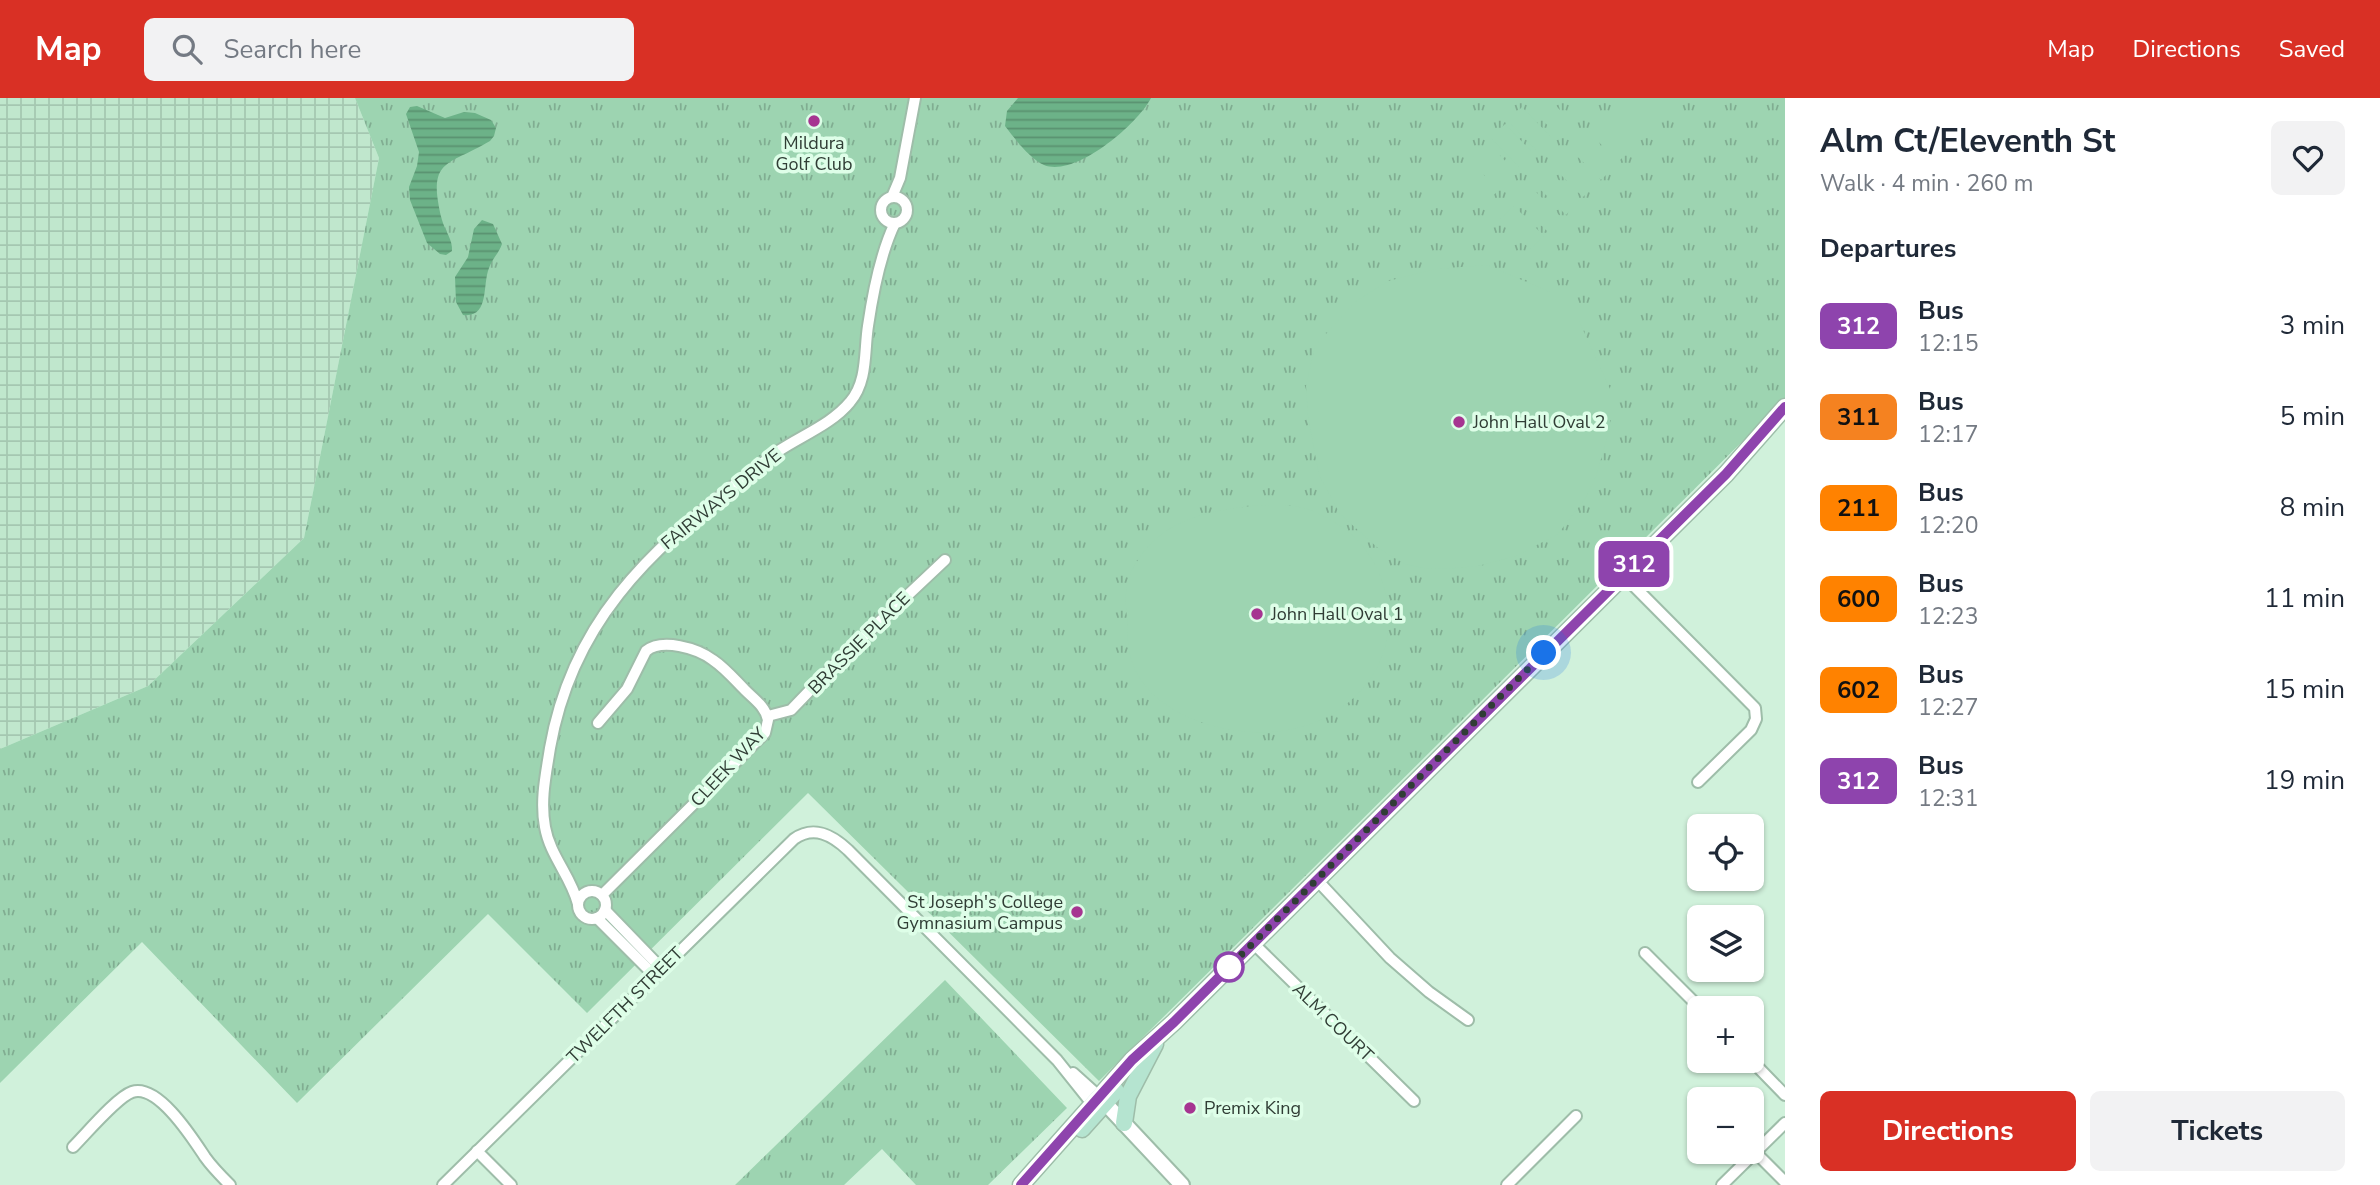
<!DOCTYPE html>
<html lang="en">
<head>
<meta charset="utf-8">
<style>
  body { margin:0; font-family:"Nunito Sans",sans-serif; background:#f2f2f3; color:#1f2937; height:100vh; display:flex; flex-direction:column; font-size:26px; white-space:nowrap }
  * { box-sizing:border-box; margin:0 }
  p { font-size:23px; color:#747a83 }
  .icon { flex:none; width:38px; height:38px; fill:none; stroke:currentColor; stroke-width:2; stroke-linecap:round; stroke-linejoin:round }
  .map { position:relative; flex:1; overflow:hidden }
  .panel { display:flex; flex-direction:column; background:#fff; width:595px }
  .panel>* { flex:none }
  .badge { padding:0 14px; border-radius:10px; font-size:24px; line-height:46px }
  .fabs { position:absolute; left:1687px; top:716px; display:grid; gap:14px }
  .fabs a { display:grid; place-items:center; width:77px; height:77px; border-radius:10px; background:#fff; box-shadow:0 2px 5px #0004; font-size:35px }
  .you { position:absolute; width:35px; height:35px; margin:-18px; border:5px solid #fff; border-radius:50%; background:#1a73e8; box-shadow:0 0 0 10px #1a73e833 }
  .map>.badge { position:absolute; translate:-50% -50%; box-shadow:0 0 0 4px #fff }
  h2 { padding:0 35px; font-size:26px; line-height:63px }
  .round { display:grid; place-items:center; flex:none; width:74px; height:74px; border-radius:10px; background:#f2f2f3 }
  .head { display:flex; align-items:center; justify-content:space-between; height:119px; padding:0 35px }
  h1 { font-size:33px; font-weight:700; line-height:52px }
  .primary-button { display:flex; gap:14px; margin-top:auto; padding:14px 35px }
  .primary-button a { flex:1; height:80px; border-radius:10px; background:#d93025; color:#fff; font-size:28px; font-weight:700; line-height:80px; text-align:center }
  .primary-button a+a { background:#f2f2f3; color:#1f2937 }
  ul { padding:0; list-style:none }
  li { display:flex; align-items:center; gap:21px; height:91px; padding:0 35px }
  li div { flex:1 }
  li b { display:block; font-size:26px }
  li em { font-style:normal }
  li .badge { min-width:77px; font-weight:700; text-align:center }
  header { display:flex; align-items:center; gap:42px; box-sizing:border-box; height:98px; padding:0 35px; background:#d93025; color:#fff }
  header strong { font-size:33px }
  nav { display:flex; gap:38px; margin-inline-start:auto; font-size:24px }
  .search { width:490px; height:63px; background:#f2f2f3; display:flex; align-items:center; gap:18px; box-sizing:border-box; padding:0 24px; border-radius:10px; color:#747a83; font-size:26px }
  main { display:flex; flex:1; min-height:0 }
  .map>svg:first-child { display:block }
  .industrial { fill:url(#industrial-grid) }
  .grass { fill:url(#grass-tufts) }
  .pitch { fill:#9dd4b1 }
  .water { fill:url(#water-rules) }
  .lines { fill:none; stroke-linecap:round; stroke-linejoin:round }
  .minor-casing { stroke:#9ebda9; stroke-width:14 }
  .tertiary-casing { stroke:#9ebda9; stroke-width:18 }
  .secondary-casing { stroke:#9ebda9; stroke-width:19 }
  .minor { stroke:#fff; stroke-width:10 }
  .tertiary { stroke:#fff; stroke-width:14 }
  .secondary { stroke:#b5e4d0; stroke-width:16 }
  .line-casing { stroke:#fff; stroke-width:16 }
  .line { stroke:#8e44ad; stroke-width:10 }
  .walk { stroke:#303d35; stroke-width:7; stroke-dasharray:0 12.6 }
  .poi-dot { fill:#a63591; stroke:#defee8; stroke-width:2.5 }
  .stop-dot { fill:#fff; stroke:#8e44ad; stroke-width:3.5 }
  .labels { text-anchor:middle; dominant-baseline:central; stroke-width:7; stroke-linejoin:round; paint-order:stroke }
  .poi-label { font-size:18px; fill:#303d35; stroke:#defee8; text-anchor:start }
  .street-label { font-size:18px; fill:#303d35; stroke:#defee8 }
</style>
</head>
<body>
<header>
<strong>Map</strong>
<div class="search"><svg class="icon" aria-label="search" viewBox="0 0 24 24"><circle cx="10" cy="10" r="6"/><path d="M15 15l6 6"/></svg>Search here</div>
<nav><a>Map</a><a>Directions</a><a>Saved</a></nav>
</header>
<main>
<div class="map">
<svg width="1785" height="1087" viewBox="0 0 1785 1087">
  <defs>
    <pattern id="industrial-grid" width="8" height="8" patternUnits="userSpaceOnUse" patternTransform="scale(1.75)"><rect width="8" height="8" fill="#c0e7cd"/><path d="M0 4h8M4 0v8" fill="none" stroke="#a5c7b1"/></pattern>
    <pattern id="grass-tufts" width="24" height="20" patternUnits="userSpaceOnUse" patternTransform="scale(1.75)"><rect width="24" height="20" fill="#9dd4b1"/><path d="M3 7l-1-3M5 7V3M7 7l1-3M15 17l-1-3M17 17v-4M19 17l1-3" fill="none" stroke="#80ad91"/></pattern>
    <pattern id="water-rules" width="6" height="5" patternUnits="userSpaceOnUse" patternTransform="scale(1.75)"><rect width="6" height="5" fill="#6cb288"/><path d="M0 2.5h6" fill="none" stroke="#599270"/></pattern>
  </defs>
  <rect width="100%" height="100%" fill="#d0f1db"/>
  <!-- industrial -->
  <path class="industrial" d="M0,0H355L379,60L304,440L148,588L0,651Z"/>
  <!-- grass -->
  <g class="grass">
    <path d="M355,0H1785V301L1099,983L808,695L587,915L488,816L297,1005L142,844L0,985V651L148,588L304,440L379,60Z"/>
    <path d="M945,882L1067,1010L988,1087H916L882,1051L844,1087H735Z"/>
  </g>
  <!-- pitch -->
  <g class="pitch">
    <path d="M1531,0H1548L1569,21L1555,35L1526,5Z"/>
    <path d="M1626,0H1653L1668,15L1654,29Z"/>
    <path d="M1620,2L1650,32L1636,46L1606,16Z"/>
    <path d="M1522,9L1551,39L1537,53L1508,23Z"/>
    <path d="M1603,20L1632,50L1618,64L1589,34Z"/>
    <path d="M1505,26L1534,56L1520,70L1491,40Z"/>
    <path d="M1585,38L1615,68L1601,82L1571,52Z"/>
    <path d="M1487,44L1516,74L1502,88L1473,58Z"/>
    <path d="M1567,55L1597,85L1583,99L1553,69Z"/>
    <path d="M1469,62L1499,92L1485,105L1455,75Z"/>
    <path d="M1550,73L1579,103L1566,117L1536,87Z"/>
    <path d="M1532,90L1562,120L1548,134L1518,104Z"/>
    <path d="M1514,108L1544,138L1530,151L1500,121Z"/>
    <path d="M1487,167L1550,194L1579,223L1610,291V330L1596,378L1586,399L1558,436L1516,458L1478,468L1444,471L1423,470L1405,466L1378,450L1340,416L1319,377L1308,319L1306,288L1315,248L1355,204L1388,183L1436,171Z"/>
    <path d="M1251,408C1268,408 1288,406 1304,410C1317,413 1331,422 1342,429C1387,460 1403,527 1374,575C1356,605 1323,626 1288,632C1233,642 1145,619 1130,557C1127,545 1128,531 1127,520C1126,510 1125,498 1127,488C1130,468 1149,444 1166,433C1191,416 1222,412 1251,408Z"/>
  </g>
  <!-- water -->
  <g class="water">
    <path d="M1018,0H1151C1138,26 1075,80 1044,67C1030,61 1015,41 1005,28L1007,13Z"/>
    <path d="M417,8L445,20L464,14L475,15L491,22L496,30L494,38L490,43C446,69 427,60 442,122C445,133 453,142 452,153L446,157L440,156L427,145L410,102L409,89L417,68L419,54L406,16L410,9Z"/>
    <path d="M482,122L493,126L502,146C499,155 492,161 489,170C482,187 490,220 463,217L456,204L455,179L468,159L474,131Z"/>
  </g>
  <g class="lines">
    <!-- minor casing -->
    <g class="minor-casing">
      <g id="minor">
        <circle cx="894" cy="112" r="13"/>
        <path d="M892,99L900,80L915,0"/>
        <path d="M1623,477L1755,610L1756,621L1751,632L1698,684"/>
        <path d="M768,618L791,612L842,559L945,462"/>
        <path d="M598,625L627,591L646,553C662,540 697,550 713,562C725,570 735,582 745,592C754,601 766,609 768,622L765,635L602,797"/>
        <path d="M1317,782L1390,860L1429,894L1468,922"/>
        <circle cx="592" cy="807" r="14"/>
        <path d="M578,806C571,778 550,758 545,729C540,702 546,676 550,650C572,525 647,455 742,381C755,371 767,361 780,352C803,337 833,325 850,304C868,283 864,253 868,228C873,194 880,156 895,125"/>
        <path d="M605,812L661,870"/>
        <path d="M597,820L654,877"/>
        <path d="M1253,845L1414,1003"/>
        <path d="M1645,855L1700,910"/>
        <path d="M1751,962L1785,997"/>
        <path d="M1073,975L1103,1002"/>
        <path d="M73,1049C86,1036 117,999 132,994C158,985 193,1041 205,1059C212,1069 221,1078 230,1087"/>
        <path d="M477,1053L511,1087"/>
        <path d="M1755,1054L1785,1084"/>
        <path d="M443,1087L794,741C814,727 832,737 848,752L1057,962L1097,1012"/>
        <path d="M1507,1087L1576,1018"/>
        <path d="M1722,1087L1785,1025"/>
      </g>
    </g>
    <!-- tertiary casing -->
    <g class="tertiary-casing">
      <path id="tertiary" d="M1106,1006L1182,1087"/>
    </g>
    <!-- secondary casing -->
    <g class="secondary-casing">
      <g id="secondary">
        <path d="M1124,1025L1128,998L1155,946"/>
        <path d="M1082,1031L1116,993"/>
        <path d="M1021,1087L1132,962L1174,924L1726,376L1785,309"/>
      </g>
    </g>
    <!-- minor -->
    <use href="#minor" class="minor"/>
    <!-- tertiary -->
    <use href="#tertiary" class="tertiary"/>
    <!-- secondary -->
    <use href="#secondary" class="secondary"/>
  </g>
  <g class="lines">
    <!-- line casing -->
    <g class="line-casing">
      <path id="line" d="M1021,1087L1132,962L1174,924L1726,376L1785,309"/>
    </g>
    <!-- line -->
    <use href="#line" class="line"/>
    <!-- walk -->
    <path class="walk" d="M1229,869L1222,876L1544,555"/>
  </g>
  <!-- markers -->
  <g class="poi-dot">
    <circle cx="814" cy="23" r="7"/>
    <circle cx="1459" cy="324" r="7"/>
    <circle cx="1257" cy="516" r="7"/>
    <circle cx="1077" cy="814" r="7"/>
    <circle cx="1190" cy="1010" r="7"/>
  </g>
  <circle class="stop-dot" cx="1229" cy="869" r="14"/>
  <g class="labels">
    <!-- poi labels -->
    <g class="poi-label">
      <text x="814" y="45" text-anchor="middle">Mildura<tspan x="814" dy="21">Golf Club</tspan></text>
      <text x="1473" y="324">John Hall Oval 2</text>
      <text x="1271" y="516">John Hall Oval 1</text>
      <text x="1063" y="804" text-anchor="end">St Joseph's College<tspan x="1063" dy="21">Gymnasium Campus</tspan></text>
      <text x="1204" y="1010">Premix King</text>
    </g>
    <!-- street labels -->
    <g class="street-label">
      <text transform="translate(721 401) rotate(-39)">FAIRWAYS DRIVE</text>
      <text transform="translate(859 545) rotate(-45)">BRASSIE PLACE</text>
      <text transform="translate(728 669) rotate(-47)">CLEEK WAY</text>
      <text transform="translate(625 907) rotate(-45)">TWELFTH STREET</text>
      <text transform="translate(1333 924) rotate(44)">ALM COURT</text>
    </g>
  </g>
</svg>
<div class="fabs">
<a><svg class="icon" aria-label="locate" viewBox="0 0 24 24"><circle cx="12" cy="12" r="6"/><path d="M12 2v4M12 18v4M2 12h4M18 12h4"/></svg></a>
<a><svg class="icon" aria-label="layers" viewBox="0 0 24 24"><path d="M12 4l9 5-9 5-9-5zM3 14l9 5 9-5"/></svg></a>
<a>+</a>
<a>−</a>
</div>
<div class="you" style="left:1544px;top:555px"></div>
<b class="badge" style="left:1634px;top:466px;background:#8e44ad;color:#fff">312</b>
</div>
<section class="panel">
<div class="head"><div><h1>Alm Ct/Eleventh St</h1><p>Walk · 4 min · 260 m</p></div><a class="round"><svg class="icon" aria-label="heart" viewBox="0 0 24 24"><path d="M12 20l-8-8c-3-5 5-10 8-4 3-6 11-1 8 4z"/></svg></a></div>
<h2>Departures</h2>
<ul>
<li><span class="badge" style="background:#8e44ad;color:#fff">312</span><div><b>Bus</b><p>12:15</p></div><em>3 min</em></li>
<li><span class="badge" style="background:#f58220;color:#111">311</span><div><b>Bus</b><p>12:17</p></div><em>5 min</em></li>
<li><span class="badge" style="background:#ff8200;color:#111">211</span><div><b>Bus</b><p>12:20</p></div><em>8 min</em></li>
<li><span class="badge" style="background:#ff8200;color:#111">600</span><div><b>Bus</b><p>12:23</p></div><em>11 min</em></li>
<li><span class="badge" style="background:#ff8200;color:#111">602</span><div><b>Bus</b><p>12:27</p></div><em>15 min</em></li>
<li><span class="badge" style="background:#8e44ad;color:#fff">312</span><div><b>Bus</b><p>12:31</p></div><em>19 min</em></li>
</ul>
<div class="primary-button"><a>Directions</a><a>Tickets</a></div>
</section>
</main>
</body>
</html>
